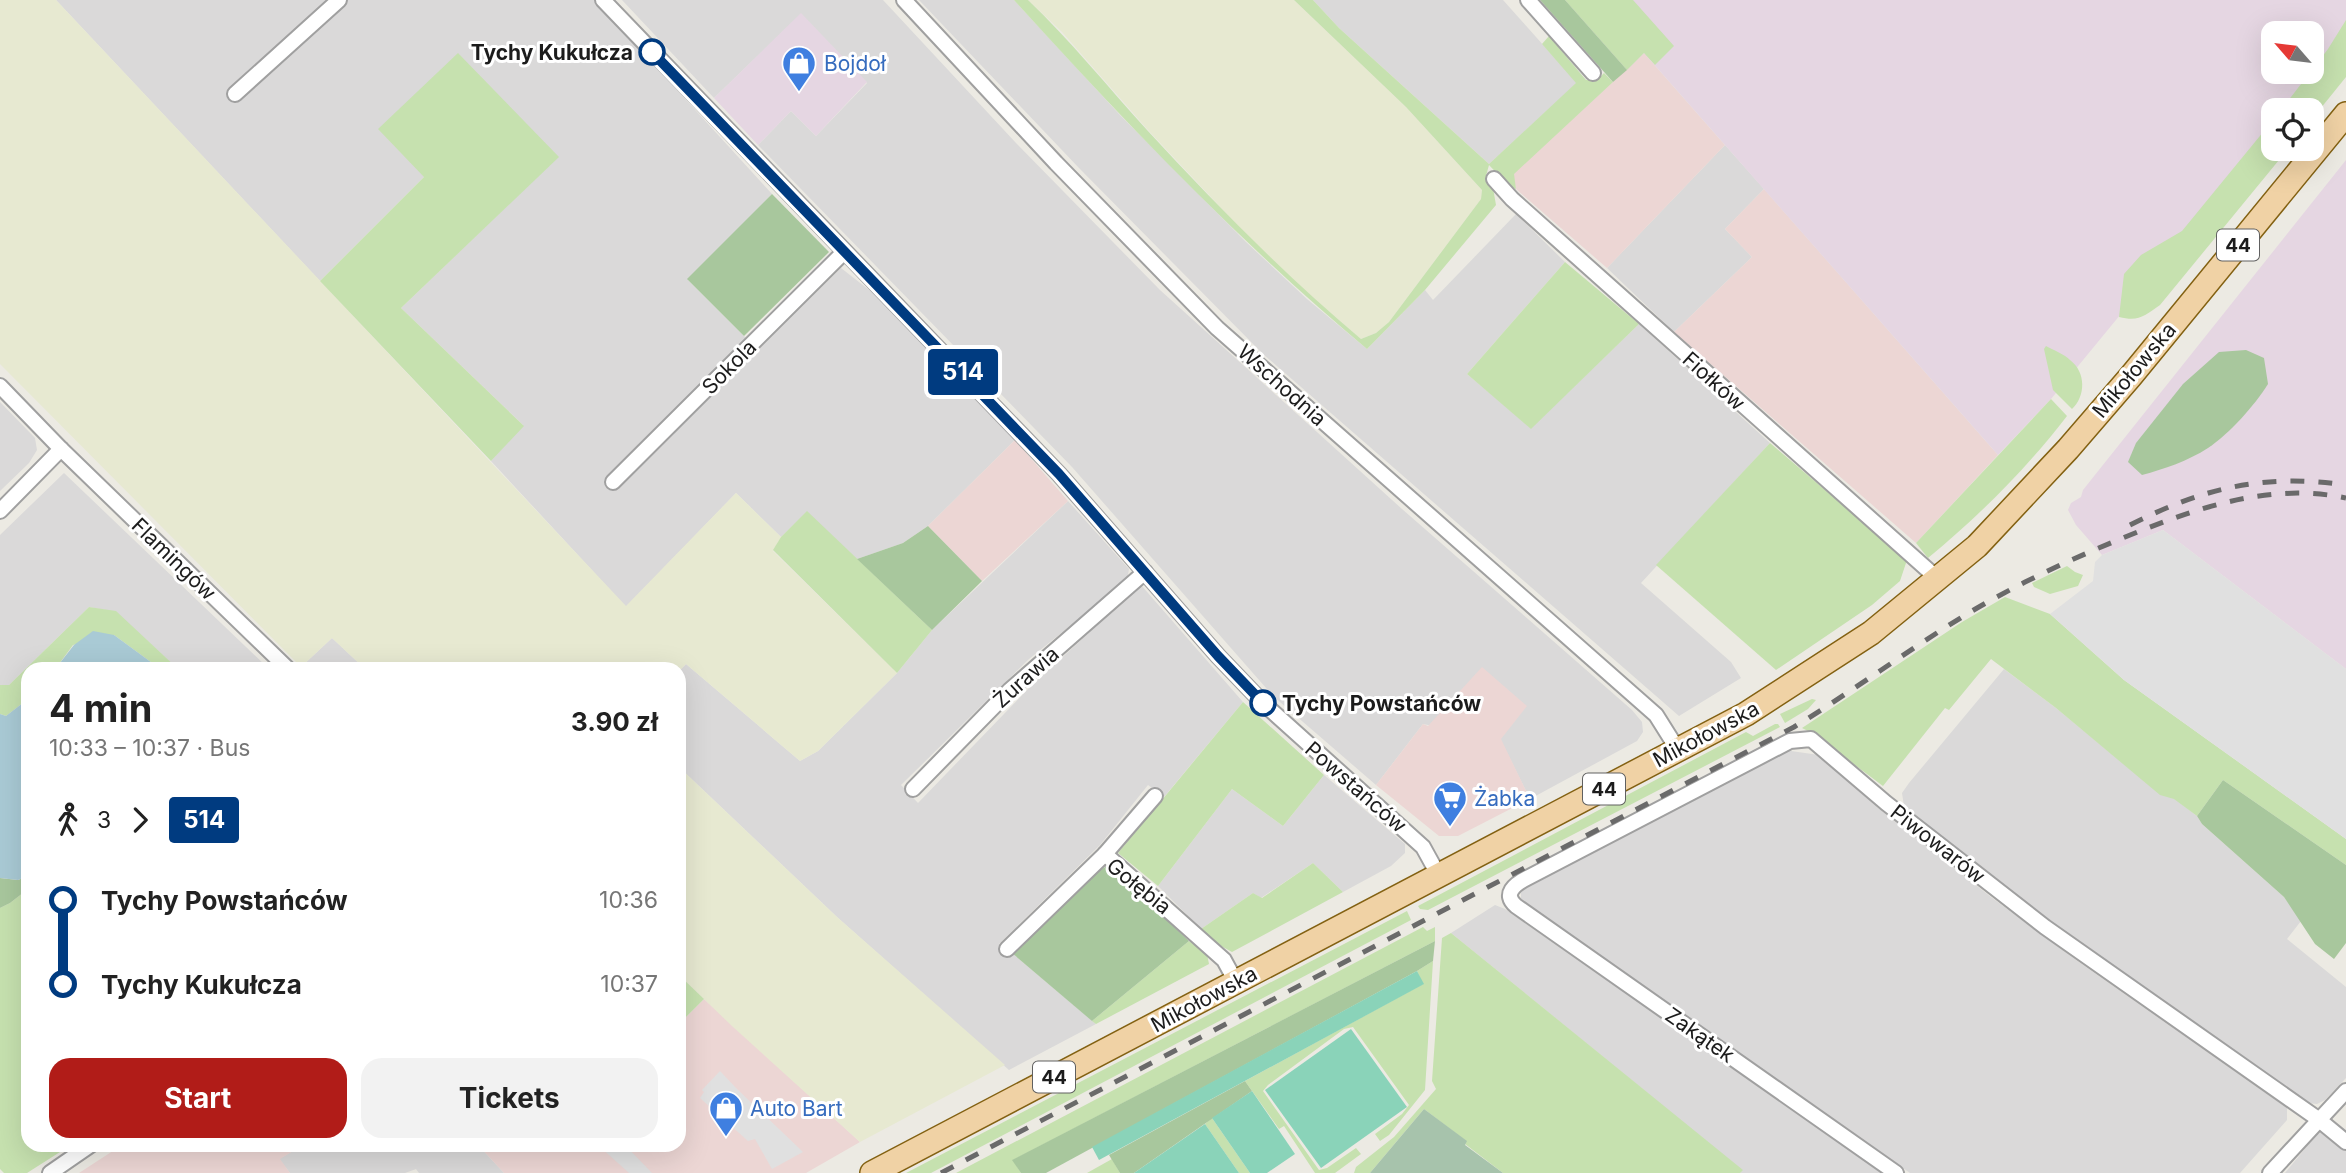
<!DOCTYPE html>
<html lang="en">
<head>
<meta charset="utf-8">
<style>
  body { margin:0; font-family:Inter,sans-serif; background:#f2f2f2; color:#222; height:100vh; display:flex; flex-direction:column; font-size:26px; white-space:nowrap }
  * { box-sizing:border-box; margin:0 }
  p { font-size:23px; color:#767676 }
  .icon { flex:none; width:38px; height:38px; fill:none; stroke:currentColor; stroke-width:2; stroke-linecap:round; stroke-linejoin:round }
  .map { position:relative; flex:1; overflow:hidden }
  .sheet { position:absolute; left:21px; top:662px; width:665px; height:490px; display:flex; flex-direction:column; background:#fff; border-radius:21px; box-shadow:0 7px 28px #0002 }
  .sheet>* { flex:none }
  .badge { padding:0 14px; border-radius:5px; font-size:24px; line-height:46px }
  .needle { width:46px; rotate:298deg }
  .controls { position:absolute; left:2261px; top:21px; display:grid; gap:14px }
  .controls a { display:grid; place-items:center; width:63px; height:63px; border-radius:14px; background:#fff; box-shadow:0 7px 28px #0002; font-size:35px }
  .map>.badge { position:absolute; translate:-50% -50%; box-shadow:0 0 0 4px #fff }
  .legs { display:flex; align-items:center; gap:10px; height:77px; padding:0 28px; font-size:23px }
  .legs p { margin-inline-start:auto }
  .overview { display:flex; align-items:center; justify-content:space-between; height:119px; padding:0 28px }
  h1 { font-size:38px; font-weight:700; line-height:52px }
  .button { display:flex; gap:14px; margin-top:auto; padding:14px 28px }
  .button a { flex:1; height:80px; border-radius:21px; background:#b11c18; color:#fff; font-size:28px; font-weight:700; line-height:80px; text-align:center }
  .button a+a { background:#f2f2f2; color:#222 }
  ul { padding:0 28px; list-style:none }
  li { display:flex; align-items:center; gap:24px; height:84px; font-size:26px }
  li i { display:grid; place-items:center; width:10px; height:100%; margin:0 9px; background:currentColor }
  li i::after { content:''; width:18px; height:18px; margin:-9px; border:5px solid; border-radius:50%; background:#fff }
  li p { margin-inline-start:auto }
  li:first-child i { background:linear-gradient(#0000 50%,currentColor 0) }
  li:last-child i { background:linear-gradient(currentColor 50%,#0000 0) }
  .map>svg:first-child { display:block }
  .residential { fill:#dad9d9 }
  .commercial { fill:#ecd6d4 }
  .industrial { fill:#e5d6e2; fill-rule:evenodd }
  .farmland { fill:#e7e9d1 }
  .grass { fill:#c6e1af }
  .forest { fill:#a8c79d }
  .cemetery { fill:#a7c3ac }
  .pitch { fill:#8ad3b9 }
  .parking { fill:#e0e0e0 }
  .water { fill:#a9cad5 }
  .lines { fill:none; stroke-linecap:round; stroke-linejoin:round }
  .minor-casing { stroke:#a0a0a0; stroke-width:18 }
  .primary-casing { stroke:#836112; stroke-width:26 }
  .minor { stroke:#fff; stroke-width:14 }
  .primary { stroke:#f0d2a5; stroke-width:23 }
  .rail { stroke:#6a6a6a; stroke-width:5; stroke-dasharray:14 14; stroke-linecap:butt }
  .line-1-casing { stroke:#fff; stroke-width:16 }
  .line-1 { stroke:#003b80; stroke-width:10 }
  .stop-1-dot { fill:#fff; stroke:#003b80; stroke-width:3.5 }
  .labels { text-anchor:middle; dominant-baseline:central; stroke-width:6; stroke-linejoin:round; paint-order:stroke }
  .shield { fill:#fff; stroke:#606060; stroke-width:2 }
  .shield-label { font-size:19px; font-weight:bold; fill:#1c1c1c }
  .stop-label { font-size:21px; font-weight:bold; fill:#1c1c1c; stroke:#fff; text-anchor:end }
  .shop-label { font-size:21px; fill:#366cbe; stroke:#fff; text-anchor:start }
  .street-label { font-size:21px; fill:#1c1c1c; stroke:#fff }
</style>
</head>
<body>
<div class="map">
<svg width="2346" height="1173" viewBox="0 0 2346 1173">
  <rect width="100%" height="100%" fill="#eceae3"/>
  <!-- residential -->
  <g class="residential">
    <path d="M56,0H595L772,194L688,280L758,350L841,268L882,300L1015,440L928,526L903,543L857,559L807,512L781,537L736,493L626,607L491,461L523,425L401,308L558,157L424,177L320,281Z"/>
    <path d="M622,0H883L1016,143L1160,290L1402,509L1632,710L1642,722L1643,732L1637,741L1530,799L1500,739L1423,724L1376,785L1273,696L1072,467L758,145L791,111L816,136L867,83L801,14L714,98Z"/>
    <path d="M919,0H1014L1120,115L1246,242L1307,299L1367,349L1425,290L1433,300L1516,214L1565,262L1467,374L1531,428L1639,324L1770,443L1641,583L1731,662L1741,678L1679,716L1263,354L1079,168Z"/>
    <path d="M1313,0H1503L1577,83L1489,164L1339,28Z"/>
    <path d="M1725,145L1764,189L1725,229L1752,257L1674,332L1607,268Z"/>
    <path d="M0,402L35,438L37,450L29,463L0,491Z"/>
    <path d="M64,473L268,668H177L116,612L89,607L9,685H0V535Z"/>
    <path d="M1068,501L1129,569L1127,580L1029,659L901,785L918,803L1030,687L1141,585L1243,702L1164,797L1148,785L1100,845L999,944L1012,953L1096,1024L1009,1070L837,917L679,767V671L686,664L800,761L818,751L897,673L932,630Z"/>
    <path d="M332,638L364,668H300Z"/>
    <path d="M2004,669L2056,708L2160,794L2174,798L2197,816L2202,824L2284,897L2301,921L2287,939L2346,987V1078L2325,1100L2317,1104L2307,1103L2135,983L1982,872L1904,806L1902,793L1909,783Z"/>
    <path d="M1784,750L1819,755L1878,808L1991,897L2079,962L2287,1108V1120L2240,1173H1910L1521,901V889Z"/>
    <path d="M1324,775L1405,844V853L1391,866L1343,892L1313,863L1261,898L1253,893L1201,929L1158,886L1232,789L1283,826Z"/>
    <path d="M1495,905L1505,909L1883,1173H1740L1742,1170L1451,933Z"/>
    <path d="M2340,1126L2346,1130V1173H2285L2317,1134Z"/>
    <path d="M303,1145H478L504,1173H419L416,1169L405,1173H290L279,1159Z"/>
  </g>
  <!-- commercial -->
  <g class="commercial">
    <path d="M1644,53L1725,145L1607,268L1516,189L1513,174Z"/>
    <path d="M1764,189L1998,455L1916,543L1674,332L1752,257L1725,229Z"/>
    <path d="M1015,440L1068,501L982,581L928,526Z"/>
    <path d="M1482,667L1527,706L1501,739L1530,799L1458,836H1439L1376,785L1423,724L1428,726Z"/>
    <path d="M704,999L860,1142L806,1173H504L478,1145L679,1144V1024Z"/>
    <path d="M122,1145V1144L303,1145L280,1159L290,1173H79Z"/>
  </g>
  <!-- industrial -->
  <g class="industrial">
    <path d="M1565,0H2346V40L2289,110H2273V129L2051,399L1998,455L1644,53L1627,70ZM2273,33H2312V72H2273Z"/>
    <path d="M801,13L867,82L816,136L791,111L758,145L714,98Z"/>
    <path d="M2346,160V669L2163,530L2102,555L2076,525L2068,510L2071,503L2081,497L2083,490Z"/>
  </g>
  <!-- farmland -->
  <g class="farmland">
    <path d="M0,0H56L626,606L736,493L781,537L773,551L897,673L818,751L800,761L686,664L679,671V668H364L332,638L301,667L0,364Z"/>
    <path d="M1028,0H1294L1406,107L1482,190L1481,199L1389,322L1376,333L1361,339L1311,297L1240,228L1147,129L1062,32Z"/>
    <path d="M679,767L837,917L1005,1065L860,1142L732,1026L679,975Z"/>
  </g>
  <!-- grass -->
  <g class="grass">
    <path d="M1014,0H1028C1071,41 1107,86 1147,130C1215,204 1285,275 1361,339L1376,333L1389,322L1481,199L1482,190L1406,107L1294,0H1313L1339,28L1489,164L1576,83L1542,44L1549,36L1586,80H1597L1604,73L1613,82L1514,174L1516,189L1507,184L1489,165L1486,176L1493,188L1496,205L1425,290L1367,349C1240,243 1125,122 1014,0Z"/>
    <path d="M1565,0H1633L1674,46L1655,65L1644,53L1627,70Z"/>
    <path d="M2346,20V77L2312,119V110H2281L2328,49Z"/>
    <path d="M458,53L559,157L401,308L524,426L491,461L320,281L424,177L378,129Z"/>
    <path d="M2273,120V149H2288L2160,305C2144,316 2139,322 2119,317L2124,274L2141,255L2182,231Z"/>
    <path d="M1565,262L1639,324L1531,429L1467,374Z"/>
    <path d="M2046,346C2053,350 2064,354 2070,360C2086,372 2086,396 2072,409L2053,390L2044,349Z"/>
    <path d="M2051,399L2067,416C2027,468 1979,516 1928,558L1916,543Z"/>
    <path d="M1770,443L1907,560L1900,581L1872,605L1776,670L1656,565Z"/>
    <path d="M807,511L932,630L897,673L773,550L781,537Z"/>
    <path d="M2067,566L2075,572L2083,575L2078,586L2050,594L2034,587L2032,583Z"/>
    <path d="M2005,597L2050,614L2124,680L2346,839V865L2223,780L2197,816L2174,799L2160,795L2056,708L1991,659L1949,710L1945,708L1883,786L1812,733L1802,728L1962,622Z"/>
    <path d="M89,607L116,611L177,668H159L114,635L73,645L56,668H28V699L6,716L0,714V685H9Z"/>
    <path d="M1812,699L1816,700L1808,709L1785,723L1780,714Z"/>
    <path d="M1243,702L1324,775L1283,826L1232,789L1158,886L1118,853Z"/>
    <path d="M1775,724H1778L1780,727L1428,910L1420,909L1418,906L1746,732L1753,736Z"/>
    <path d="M1313,863L1343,892L1232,952L1212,941L1201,929L1253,893L1262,898Z"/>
    <path d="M28,889V1144L71,1145L27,1173H4L0,1169V908L10,903Z"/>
    <path d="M1407,911L1411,920L931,1173H906Z"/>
    <path d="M1423,927L1427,931L1435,927V941L1013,1160L1021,1173H956Z"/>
    <path d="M1451,933L1743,1170L1740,1173H1503L1465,1144L1466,1141L1424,1109L1370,1173H1354L1356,1167L1394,1137L1436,1089L1432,1081L1442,938Z"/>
    <path d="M1189,941L1207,954L1209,964L1096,1024L1092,1021Z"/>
    <path d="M1433,961L1425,1090L1389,1135L1380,1141L1375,1134L1402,1114L1409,1105L1353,1027L1344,1029L1268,1085L1263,1091L1319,1170L1327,1168L1356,1148L1361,1154L1335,1173H1315L1284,1126L1279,1129L1245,1081L1423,984L1417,971Z"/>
    <path d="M679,975L704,999L679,1024Z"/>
    <path d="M1212,1118L1250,1173H1239L1205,1124Z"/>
    <path d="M1112,1159L1120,1173H1087Z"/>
  </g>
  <!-- forest -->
  <g class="forest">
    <path d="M1540,0H1565L1627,70L1613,82Z"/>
    <path d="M772,194L829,252L744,336L687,279Z"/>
    <path d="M2246,350L2264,358L2268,384C2255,405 2229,434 2208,448C2188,461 2164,469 2142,475L2128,462L2136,443L2183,384L2219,352Z"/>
    <path d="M928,526L982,581L932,630L857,559L903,543Z"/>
    <path d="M2223,780L2346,865V943L2334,959L2315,944L2284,897L2202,824L2197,816Z"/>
    <path d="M1109,865L1189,941L1092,1021L1012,953L1090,875Z"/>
    <path d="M28,876V889L10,903L0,908V878L18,880Z"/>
    <path d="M1435,941L1433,961L1417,971L1046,1173H1021L1012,1160Z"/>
    <path d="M1245,1081L1252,1091L1134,1173H1120L1109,1155Z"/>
  </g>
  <!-- cemetery -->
  <path class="cemetery" d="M1424,1109L1467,1141L1465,1145L1503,1173H1370Z"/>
  <!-- pitch -->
  <g class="pitch">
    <path d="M1417,971L1424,984L1099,1160L1092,1147Z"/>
    <path d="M1351,1029L1407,1107L1321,1168L1265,1090Z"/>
    <path d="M1252,1091L1295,1154L1267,1173H1250L1212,1118Z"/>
    <path d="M1205,1124L1239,1173H1134Z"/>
  </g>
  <!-- parking -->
  <g class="parking">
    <path d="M2163,530L2346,669V839L2124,680L2050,614L2093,581L2095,562L2102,555Z"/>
    <path d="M720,1071L737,1089L803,1152L772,1169L755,1139L748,1141L700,1098L704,1092L702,1090Z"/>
    <path d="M598,1145H625L652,1173H629Z"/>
  </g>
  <!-- water -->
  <g class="water">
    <path d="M93,631L114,635L159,668H56L74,645Z"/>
    <path d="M28,699V876L18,880L0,878V714L6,716Z"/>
  </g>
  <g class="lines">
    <!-- minor casing -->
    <g class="minor-casing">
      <g id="minor">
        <path d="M603,0L1059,474L1218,656L1263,703L1423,847L1439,876"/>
        <path d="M904,0L1056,163L1217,328L1656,715L1678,750"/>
        <path d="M1528,0L1593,73"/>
        <path d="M235,94L339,0"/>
        <path d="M1494,179L1512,199L1938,579"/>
        <path d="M0,386L61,449L287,668"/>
        <path d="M613,482L844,252"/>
        <path d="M0,511L61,449"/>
        <path d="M913,789L1010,690L1145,572"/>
        <path d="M1105,854L1155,796"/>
        <path d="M1007,949L1105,854L1224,960L1236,982"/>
        <path d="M50,1173L92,1144"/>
        <path d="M1896,1173L1516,906C1502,894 1515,884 1527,878L1790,741L1811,739L1886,803L2045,927L2318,1119L2346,1142"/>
        <path d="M2270,1173L2346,1091"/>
      </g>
    </g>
    <!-- primary casing -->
    <g class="primary-casing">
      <path id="primary" d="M872,1173L1746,714L1871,633L1977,546L2068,449L2131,376L2346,114"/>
    </g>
    <!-- minor -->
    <use href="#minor" class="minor"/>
    <!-- primary -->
    <use href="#primary" class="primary"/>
    <!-- rail -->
    <g class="rail">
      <path d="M2130,525C2203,488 2264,473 2346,485"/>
      <path d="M941,1173L1794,727C1853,691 1908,650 1967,614C2022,581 2080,555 2140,531C2206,505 2274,483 2346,498"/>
    </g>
  </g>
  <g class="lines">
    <!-- line-1 casing -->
    <g class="line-1-casing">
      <path id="line-1" d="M652,52L1059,474L1218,656L1263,703"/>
    </g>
    <!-- line-1 -->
    <use href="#line-1" class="line-1"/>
  </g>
  <!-- icons -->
  <defs>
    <g id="shop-pin" transform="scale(1.75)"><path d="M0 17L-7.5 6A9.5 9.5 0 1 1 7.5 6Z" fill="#3f7fe0" stroke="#fff"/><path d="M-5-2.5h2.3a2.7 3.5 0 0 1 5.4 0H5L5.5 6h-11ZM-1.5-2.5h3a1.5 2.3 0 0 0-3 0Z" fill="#fff"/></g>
    <g id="supermarket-pin" transform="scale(1.75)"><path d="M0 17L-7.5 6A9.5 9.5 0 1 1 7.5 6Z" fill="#3f7fe0" stroke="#fff"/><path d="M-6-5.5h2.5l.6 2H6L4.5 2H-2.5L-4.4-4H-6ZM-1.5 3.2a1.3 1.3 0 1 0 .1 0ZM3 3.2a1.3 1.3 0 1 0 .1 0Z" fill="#fff"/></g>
  </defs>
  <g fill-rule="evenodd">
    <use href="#shop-pin" x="799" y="63"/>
    <use href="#supermarket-pin" x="1450" y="798"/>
    <use href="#shop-pin" x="726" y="1108"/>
  </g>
  <!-- markers -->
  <g class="stop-1-dot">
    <circle cx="652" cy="52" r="12"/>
    <circle cx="1263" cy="703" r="12"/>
  </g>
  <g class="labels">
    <!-- shield labels -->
    <g class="shield">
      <rect x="2217" y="229.5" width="42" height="31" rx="5"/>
      <rect x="1583" y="773.5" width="42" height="31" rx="5"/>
      <rect x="1033" y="1061.5" width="42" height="31" rx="5"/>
    </g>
    <g class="shield-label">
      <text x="2238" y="245">44</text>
      <text x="1604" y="789">44</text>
      <text x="1054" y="1077">44</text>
    </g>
    <!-- stop labels -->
    <g class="stop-label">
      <text x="633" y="52">Tychy Kukułcza</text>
      <text x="1282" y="703" text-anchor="start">Tychy Powstańców</text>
    </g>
    <!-- shop labels -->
    <g class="shop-label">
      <text x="824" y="63">Bojdoł</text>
      <text x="1474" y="798">Żabka</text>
      <text x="750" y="1108">Auto Bart</text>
    </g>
    <!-- street labels -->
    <g class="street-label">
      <text transform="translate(729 367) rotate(-45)">Sokola</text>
      <text transform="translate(2134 370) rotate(-50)">Mikołowska</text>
      <text transform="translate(1714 381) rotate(42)">Fiołków</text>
      <text transform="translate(1282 385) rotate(42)">Wschodnia</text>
      <text transform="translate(174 559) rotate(44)">Flamingów</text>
      <text transform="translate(1026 677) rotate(-42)">Żurawia</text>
      <text transform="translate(1706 734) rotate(-28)">Mikołowska</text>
      <text transform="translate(1356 787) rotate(41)">Powstańców</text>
      <text transform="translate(1938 844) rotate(38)">Piwowarów</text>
      <text transform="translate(1139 886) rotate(39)">Gołębia</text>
      <text transform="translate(1204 999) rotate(-28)">Mikołowska</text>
      <text transform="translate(1700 1035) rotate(35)">Zakątek</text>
    </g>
  </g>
</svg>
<div class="controls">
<a><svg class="needle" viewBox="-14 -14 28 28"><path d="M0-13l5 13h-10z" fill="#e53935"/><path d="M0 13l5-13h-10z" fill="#767676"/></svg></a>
<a><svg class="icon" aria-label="locate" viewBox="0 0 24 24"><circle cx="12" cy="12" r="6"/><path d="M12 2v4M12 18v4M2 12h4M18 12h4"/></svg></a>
</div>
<b class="badge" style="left:963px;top:372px;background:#003b80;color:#fff">514</b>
<section class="sheet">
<div class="overview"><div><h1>4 min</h1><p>10:33 – 10:37 · Bus</p></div><b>3.90 zł</b></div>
<div class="legs"><svg class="icon" aria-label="walk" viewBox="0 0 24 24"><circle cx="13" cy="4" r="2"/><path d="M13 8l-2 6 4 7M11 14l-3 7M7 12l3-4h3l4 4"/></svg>3<svg class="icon" aria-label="forward" viewBox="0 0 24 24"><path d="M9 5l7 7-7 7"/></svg><b class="badge" style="background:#003b80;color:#fff">514</b></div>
<ul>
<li><i style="color:#003b80"></i><b>Tychy Powstańców</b><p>10:36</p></li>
<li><i style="color:#003b80"></i><b>Tychy Kukułcza</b><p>10:37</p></li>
</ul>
<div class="button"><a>Start</a><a>Tickets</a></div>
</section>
</div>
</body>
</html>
